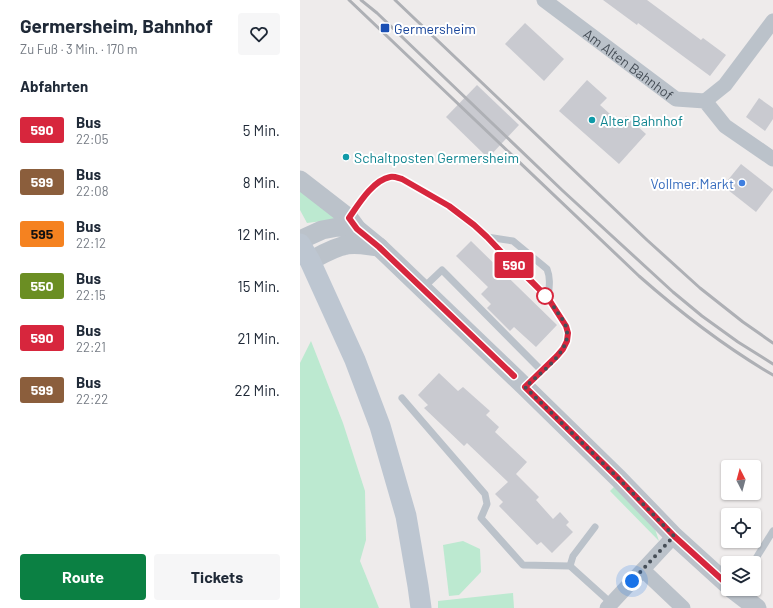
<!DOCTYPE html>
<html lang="de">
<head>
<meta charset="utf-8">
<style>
  body { margin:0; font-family:Barlow,sans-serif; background:#f6f6f7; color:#1f2937; height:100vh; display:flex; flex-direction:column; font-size:15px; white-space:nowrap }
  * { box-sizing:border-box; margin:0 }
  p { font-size:13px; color:#747a83 }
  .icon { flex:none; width:22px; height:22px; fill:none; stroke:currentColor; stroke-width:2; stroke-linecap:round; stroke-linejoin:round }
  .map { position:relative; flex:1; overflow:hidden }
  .panel { display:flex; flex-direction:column; background:#fff; width:300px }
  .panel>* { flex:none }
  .badge { padding:0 8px; border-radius:3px; font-size:14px; line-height:26px }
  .needle { width:26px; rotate:354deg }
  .fabs { position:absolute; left:421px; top:460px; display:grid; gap:8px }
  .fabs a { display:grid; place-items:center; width:40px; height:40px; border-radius:4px; background:#fff; box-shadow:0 1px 3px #0004; font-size:20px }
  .you { position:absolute; width:20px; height:20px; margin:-10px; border:3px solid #fff; border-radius:50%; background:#1a73e8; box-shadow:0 0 0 6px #1a73e833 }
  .map>.badge { position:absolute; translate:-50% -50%; box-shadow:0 0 0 2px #fff }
  h2 { padding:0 20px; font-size:15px; line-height:36px }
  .round { display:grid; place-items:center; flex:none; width:42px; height:42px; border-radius:4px; background:#f6f6f7 }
  .summary { display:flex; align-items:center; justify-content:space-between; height:68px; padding:0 20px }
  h1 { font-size:19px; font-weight:700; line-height:30px }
  .action { display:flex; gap:8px; margin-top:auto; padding:8px 20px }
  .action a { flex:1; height:46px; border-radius:4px; background:#0b8043; color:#fff; font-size:16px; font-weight:700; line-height:46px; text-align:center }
  .action a+a { background:#f6f6f7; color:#1f2937 }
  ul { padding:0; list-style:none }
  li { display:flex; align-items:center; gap:12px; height:52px; padding:0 20px }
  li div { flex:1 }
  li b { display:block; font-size:15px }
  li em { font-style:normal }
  li .badge { min-width:44px; font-weight:700; text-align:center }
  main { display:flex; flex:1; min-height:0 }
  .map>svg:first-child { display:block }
  .green { fill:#bce9d0 }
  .building { fill:#c9cad0 }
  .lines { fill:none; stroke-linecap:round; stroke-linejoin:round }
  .service { stroke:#bbc2ca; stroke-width:7 }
  .minor { stroke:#bbc2ca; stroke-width:15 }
  .tertiary { stroke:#bbc2ca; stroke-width:19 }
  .secondary { stroke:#bdc6d1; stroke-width:21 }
  .rail { stroke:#aeb0b5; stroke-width:3 }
  .line-casing { stroke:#fff; stroke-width:9 }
  .line { stroke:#d7263d; stroke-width:6 }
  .walk { stroke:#464e57; stroke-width:4; stroke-dasharray:0 7.2 }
  .transit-dot { fill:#1a4fb4; stroke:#fff; stroke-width:1.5 }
  .culture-dot { fill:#0f9aa8; stroke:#fff; stroke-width:1.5 }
  .shop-dot { fill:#3f7fe0; stroke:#fff; stroke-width:1.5 }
  .stop-dot { fill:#fff; stroke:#d7263d; stroke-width:2 }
  .labels { text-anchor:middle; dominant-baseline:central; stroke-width:4; stroke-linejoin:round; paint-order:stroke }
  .transit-label { font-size:14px; fill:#164399; stroke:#fff; text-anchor:start }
  .street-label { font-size:14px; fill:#464e57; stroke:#fff }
  .culture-label { font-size:14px; fill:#0d838f; stroke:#fff; text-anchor:start }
  .shop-label { font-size:14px; fill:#366cbe; stroke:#fff; text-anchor:end }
</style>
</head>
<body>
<main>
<section class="panel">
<div class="summary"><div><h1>Germersheim, Bahnhof</h1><p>Zu Fuß · 3 Min. · 170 m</p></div><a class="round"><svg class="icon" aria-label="heart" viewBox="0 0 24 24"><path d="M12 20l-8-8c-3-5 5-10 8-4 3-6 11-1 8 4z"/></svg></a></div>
<h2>Abfahrten</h2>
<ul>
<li><span class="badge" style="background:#d7263d;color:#fff">590</span><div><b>Bus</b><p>22:05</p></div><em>5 Min.</em></li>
<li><span class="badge" style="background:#8b5e3c;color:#fff">599</span><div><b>Bus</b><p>22:08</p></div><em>8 Min.</em></li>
<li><span class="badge" style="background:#f58220;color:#111">595</span><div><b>Bus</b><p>22:12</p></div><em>12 Min.</em></li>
<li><span class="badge" style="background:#6b8e23;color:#fff">550</span><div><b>Bus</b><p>22:15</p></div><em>15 Min.</em></li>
<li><span class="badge" style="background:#d7263d;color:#fff">590</span><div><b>Bus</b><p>22:21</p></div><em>21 Min.</em></li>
<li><span class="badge" style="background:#8b5e3c;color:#fff">599</span><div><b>Bus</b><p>22:22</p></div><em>22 Min.</em></li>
</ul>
<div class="action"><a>Route</a><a>Tickets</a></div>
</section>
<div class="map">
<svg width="473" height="608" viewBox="0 0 473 608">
  <rect width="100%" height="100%" fill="#eeebeb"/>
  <!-- green -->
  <g class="green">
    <path d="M0,189L38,219L7,223L0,210Z"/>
    <path d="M11,341L43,423L65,491L66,540L60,561L79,608H0V363Z"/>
    <path d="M314,487L355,529L359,541L310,491Z"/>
    <path d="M163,541L180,549L181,572L159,595L149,596L143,545Z"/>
    <path d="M213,593L214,608H138V601Z"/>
  </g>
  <!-- building -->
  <g class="building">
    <path d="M303,0H347L401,40L403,38L426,55L410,76L338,23L337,25Z"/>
    <path d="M225,23L264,59L244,81L205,44Z"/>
    <path d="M287,80L307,98L300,105L320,123L326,116L346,134L319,164L259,111Z"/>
    <path d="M177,85L219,125L188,158L146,117Z"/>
    <path d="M459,98L473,108V119L465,131L446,117Z"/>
    <path d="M441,164L473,189V190L456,212L423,186Z"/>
    <path d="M171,241L257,325L236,347L214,327L210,331L187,308L191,304L181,294L188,287L156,256Z"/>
    <path d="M139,373L158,391L163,387L190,411L186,415L199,427L195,432L227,462L216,474L239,497L236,500L253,519L260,512L269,522L266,525L273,532L252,553L241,542L237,545L199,506L203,502L195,494L208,482L167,443L164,446L124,408L128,405L118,395Z"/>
  </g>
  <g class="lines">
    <!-- service -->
    <g class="service">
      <path d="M49,217C59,204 73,180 89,177C94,176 98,178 102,179L149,206L174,225L187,237L206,257L232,282L248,298L266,326L268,333L267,341L263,349L257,356L225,387"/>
      <path d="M187,237L213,241L247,269C251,279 249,288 248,298"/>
      <path d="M122,289L142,270L242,371"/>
      <path d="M102,398L185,494L187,504L181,518L223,565L270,566L311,603"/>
      <path d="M453,563L473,531"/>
      <path d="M270,566L273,556L295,527"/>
    </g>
    <!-- minor -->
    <g class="minor">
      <path id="s1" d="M244,0L376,99L405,101L425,126L473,159"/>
      <path d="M405,101L425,85L473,21"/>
      <path d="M343,570L383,608"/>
      <path d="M307,608L374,536"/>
    </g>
    <!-- tertiary -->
    <g class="tertiary">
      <path d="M0,180L49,218L57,229L79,247L225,387L319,479L374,536L428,585"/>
      <path d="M0,240L22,230L38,227L57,229"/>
      <path d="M10,261C21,255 34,247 47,245C58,243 68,246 79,247"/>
      <path d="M432,589L457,608"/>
    </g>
    <!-- secondary -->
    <path class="secondary" d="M0,244L10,261L55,360L80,426L106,516L118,586L121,608"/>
    <!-- rail -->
    <g class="rail">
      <path d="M49,0L339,276C381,313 425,347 473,375"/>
      <path d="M61,0L77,13L263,191L373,292L402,316L438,342L473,364"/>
      <path d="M95,0L347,240L400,288L443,322L473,343"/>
    </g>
  </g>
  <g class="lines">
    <!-- line casing -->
    <g class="line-casing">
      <path id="line" d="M214,376L79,247L57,229L49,218C58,205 73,180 90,177C94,176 98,178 102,179L149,206L174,225L187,237L206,257L232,282L248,298L266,326L268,333L267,341L263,349L257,356L225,387L319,479L374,536L428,585"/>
    </g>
    <!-- line -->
    <use href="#line" class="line"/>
    <!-- walk -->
    <path class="walk" d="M245,296C250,301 254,307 258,313C262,319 267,325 267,332C270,352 238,375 225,387L319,479L374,536L332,581"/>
  </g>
  <!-- markers -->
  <rect class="transit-dot" x="80" y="23" width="10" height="10" rx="2"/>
  <g class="culture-dot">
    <circle cx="292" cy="120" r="4"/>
    <circle cx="46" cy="157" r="4"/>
  </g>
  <circle class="shop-dot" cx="442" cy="183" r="4"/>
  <circle class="stop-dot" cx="245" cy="296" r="8"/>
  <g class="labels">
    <!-- transit labels -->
    <g class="transit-label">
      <text x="94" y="28">Germersheim</text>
    </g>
    <!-- street labels -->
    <g class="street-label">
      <text stroke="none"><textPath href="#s1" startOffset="106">Am Alten Bahnhof</textPath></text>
    </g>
    <!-- culture labels -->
    <g class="culture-label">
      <text x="300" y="120">Alter Bahnhof</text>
      <text x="54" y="157">Schaltposten Germersheim</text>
    </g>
    <!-- shop labels -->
    <g class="shop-label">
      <text x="434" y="183">Vollmer.Markt</text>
    </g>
  </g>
</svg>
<div class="fabs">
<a><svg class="needle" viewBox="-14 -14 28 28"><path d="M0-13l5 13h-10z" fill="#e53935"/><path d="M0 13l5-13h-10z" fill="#747a83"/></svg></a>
<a><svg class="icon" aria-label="locate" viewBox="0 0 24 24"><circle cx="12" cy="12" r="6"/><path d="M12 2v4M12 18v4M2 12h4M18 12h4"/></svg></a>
<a><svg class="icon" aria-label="layers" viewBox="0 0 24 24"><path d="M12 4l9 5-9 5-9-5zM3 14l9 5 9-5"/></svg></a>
</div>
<div class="you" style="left:332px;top:581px"></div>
<b class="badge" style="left:214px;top:265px;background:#d7263d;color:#fff">590</b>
</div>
</main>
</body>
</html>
